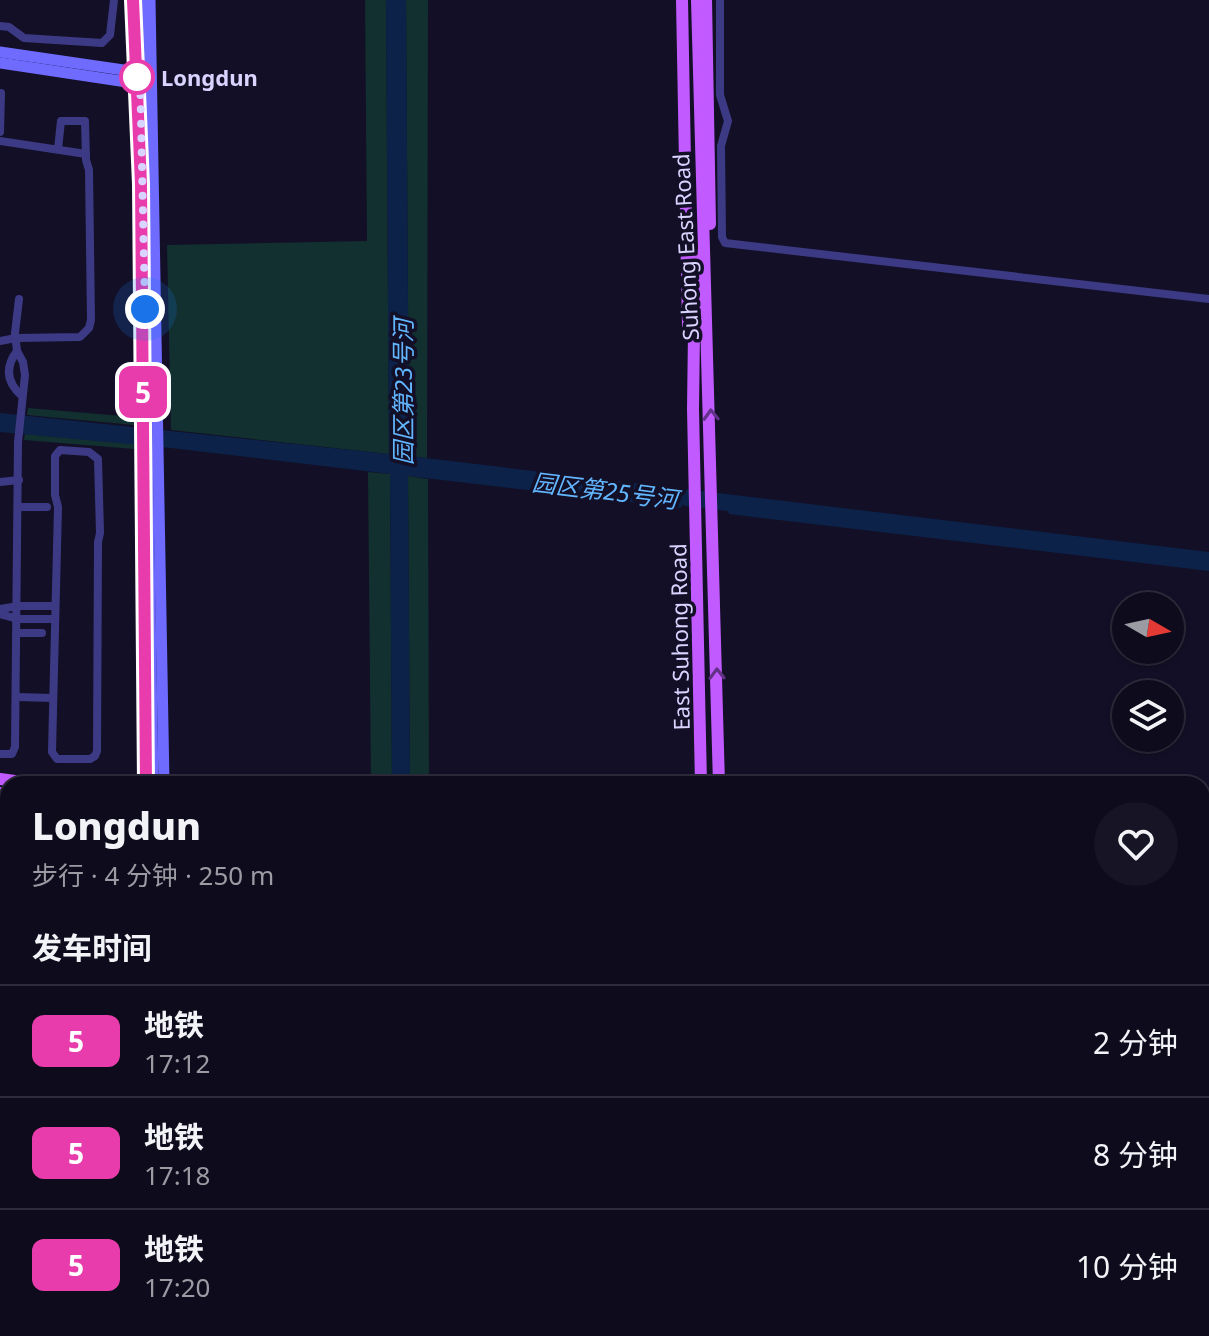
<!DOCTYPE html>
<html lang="zh">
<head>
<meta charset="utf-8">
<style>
  body { margin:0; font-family:"Noto Sans","Noto Sans SC",sans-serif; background:#171425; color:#f1f3f6; height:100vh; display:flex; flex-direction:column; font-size:30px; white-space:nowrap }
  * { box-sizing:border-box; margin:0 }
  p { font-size:26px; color:#9b9ba3 }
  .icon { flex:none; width:44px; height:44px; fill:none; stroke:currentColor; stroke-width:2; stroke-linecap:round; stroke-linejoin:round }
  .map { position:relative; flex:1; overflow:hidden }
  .side { position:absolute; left:0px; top:776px; width:1210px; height:560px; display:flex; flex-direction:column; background:#0e0b1c; border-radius:24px 24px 0 0; box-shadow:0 2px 6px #0004,0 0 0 2px #2e2b3b }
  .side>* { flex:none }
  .badge { padding:0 16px; border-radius:12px; font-size:28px; line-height:52px }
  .needle { width:52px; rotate:99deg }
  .fabs { position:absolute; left:1112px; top:592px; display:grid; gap:16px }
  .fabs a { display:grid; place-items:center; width:72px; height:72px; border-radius:50%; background:#0e0b1c; box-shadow:0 2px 6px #0004,0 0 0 2px #2e2b3b; font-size:40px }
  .you { position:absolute; width:40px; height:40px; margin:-20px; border:6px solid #fff; border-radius:50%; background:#1a73e8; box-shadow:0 0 0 12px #1a73e833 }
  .map>.badge { position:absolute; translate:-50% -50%; box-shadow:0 0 0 4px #fff }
  h2 { padding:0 32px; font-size:30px; line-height:72px }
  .round { display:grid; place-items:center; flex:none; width:84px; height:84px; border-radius:42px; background:#171425 }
  .overview { display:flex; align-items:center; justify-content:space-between; height:136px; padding:0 32px }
  h1 { font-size:38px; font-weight:800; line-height:60px }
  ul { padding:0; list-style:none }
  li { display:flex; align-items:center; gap:24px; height:112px; padding:0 32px; border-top:2px solid #2e2b3b }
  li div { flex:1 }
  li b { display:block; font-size:30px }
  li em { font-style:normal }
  li .badge { min-width:88px; font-weight:700; text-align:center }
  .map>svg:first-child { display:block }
  .green { fill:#12302f }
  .water { fill:#0c2248 }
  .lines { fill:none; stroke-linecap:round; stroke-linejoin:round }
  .minor { stroke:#3d3a85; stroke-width:8 }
  .tertiary { stroke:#3d3a85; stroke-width:10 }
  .secondary { stroke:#6f6bff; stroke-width:11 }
  .primary { stroke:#c25bff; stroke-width:12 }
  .oneway { stroke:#623188 }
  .line-casing { stroke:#fff; stroke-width:18 }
  .line { stroke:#e93cac; stroke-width:12 }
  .walk { stroke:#d9d4ff; stroke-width:8; stroke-dasharray:0 14.4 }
  .stop-dot { fill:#fff; stroke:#e93cac; stroke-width:4 }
  .labels { text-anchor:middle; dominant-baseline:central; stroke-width:7; stroke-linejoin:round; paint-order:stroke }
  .stop-label { font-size:22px; font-weight:bold; fill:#d9d4ff; stroke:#130f26; text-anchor:start }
  .street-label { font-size:22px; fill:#d9d4ff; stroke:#130f26 }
  .water-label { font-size:24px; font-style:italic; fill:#62b6ff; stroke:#130f26 }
</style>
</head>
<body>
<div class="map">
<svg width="1209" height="1336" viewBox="0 0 1209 1336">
  <rect width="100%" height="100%" fill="#130f26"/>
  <!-- green -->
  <g class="green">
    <path d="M365,0H386L389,454L171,430L167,245L367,241Z"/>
    <path d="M406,0H428L427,458L409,456Z"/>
    <path d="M28,408L134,417V425L27,415Z"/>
    <path d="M25,434L134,444V449L24,440Z"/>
    <path d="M368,472L390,474L392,784H371Z"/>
    <path d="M408,476L428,479L429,784H410Z"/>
  </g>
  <!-- water -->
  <path class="water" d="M386,0H406L409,456L1209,552V571L729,514L728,511L685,506L682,505L681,508L408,476L410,784H392L390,474L171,448L0,432V413L389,454Z"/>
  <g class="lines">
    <!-- minor -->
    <g class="minor">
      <path d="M720,0V95L728,121L721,146L722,237L725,243L1209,299"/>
      <path d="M0,26L9,27L24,38L102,43L110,35L114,0"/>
      <path d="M0,132L1,93"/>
      <path d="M0,141L86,154"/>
      <path d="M0,341L16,338L80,337L89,328L91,320L89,170L86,160L85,121H61L58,149"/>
      <path d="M17,351C5,367 6,382 22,396"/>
      <path d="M60,450L89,452L98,459L100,533L98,542L97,751L95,756L90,759H57L52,752L58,507L55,495V456Z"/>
      <path d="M0,482L19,480"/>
      <path d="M19,507H47"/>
      <path d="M0,609L18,606H55"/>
      <path d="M0,614L18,619H54"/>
      <path d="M18,633H42"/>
      <path d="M17,697L53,698"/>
      <path d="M0,754H12L15,747L18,442L25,375L23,362L17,351L15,333L19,299"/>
      <path d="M0,1186H8"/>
      <path d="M136,1328V1336"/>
      <path d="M192,1328V1336"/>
      <path d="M232,1328L261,1336"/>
      <path d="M366,1328L368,1336"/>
    </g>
    <!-- tertiary -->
    <path class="tertiary" d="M1202,897H1209"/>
    <!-- secondary -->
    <g class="secondary">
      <path d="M140,0L153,784"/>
      <path d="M150,0L164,784"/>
      <path d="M0,52L144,73"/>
      <path d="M0,63L140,84L145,81"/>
      <path d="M161,1328V1336"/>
      <path d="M171,1336V1328"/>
    </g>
    <!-- primary -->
    <g class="primary">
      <path d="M682,0L688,326"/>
      <path d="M697,0C704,261 714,522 719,784"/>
      <path d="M706,0L710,224"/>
      <path d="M695,255L693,409L701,784"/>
      <path d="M0,779L37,784"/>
      <path d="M0,793L8,794"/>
      <path d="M712,1328V1336"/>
      <path d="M729,1328V1336"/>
    </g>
  </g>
  <!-- one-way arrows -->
  <defs><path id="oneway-chevron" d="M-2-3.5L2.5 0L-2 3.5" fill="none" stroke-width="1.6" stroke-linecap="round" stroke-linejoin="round" transform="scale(2)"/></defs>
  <g class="oneway">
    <use href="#oneway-chevron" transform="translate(711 415) rotate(-92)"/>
    <use href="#oneway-chevron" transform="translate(717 674) rotate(-91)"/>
  </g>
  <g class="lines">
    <!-- line casing -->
    <g class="line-casing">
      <path id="line" d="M133,0L141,184L146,784"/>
    </g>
    <!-- line -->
    <use href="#line" class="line"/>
    <!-- walk -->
    <path class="walk" d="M137,77L140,72L145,309"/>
  </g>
  <!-- markers -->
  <circle class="stop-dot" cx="137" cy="77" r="16"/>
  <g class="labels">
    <!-- stop labels -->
    <g class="stop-label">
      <text x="161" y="77">Longdun</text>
    </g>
    <!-- street labels -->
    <g class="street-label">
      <text transform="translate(685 247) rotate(-93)">Suhong East Road</text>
      <text transform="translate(679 637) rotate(-91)">East Suhong Road</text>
    </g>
    <!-- water labels -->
    <g class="water-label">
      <text transform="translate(402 392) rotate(-90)">园区第23号河</text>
      <text transform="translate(605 490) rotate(7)">园区第25号河</text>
    </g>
  </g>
</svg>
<div class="fabs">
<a><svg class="needle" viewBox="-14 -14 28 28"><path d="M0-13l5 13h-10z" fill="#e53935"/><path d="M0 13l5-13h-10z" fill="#9b9ba3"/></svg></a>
<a><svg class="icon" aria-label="layers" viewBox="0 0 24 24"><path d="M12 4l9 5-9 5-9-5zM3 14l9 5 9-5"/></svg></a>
</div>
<div class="you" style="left:145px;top:309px"></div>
<b class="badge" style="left:143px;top:392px;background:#e93cac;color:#fff">5</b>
<section class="side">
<div class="overview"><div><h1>Longdun</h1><p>步行 · 4 分钟 · 250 m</p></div><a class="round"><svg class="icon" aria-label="heart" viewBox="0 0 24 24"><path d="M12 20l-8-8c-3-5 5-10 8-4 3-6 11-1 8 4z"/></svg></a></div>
<h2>发车时间</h2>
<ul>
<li><span class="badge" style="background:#e93cac;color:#fff">5</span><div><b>地铁</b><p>17:12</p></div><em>2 分钟</em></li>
<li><span class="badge" style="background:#e93cac;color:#fff">5</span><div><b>地铁</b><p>17:18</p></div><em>8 分钟</em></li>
<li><span class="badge" style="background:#e93cac;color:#fff">5</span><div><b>地铁</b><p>17:20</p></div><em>10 分钟</em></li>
</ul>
</section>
</div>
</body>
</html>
